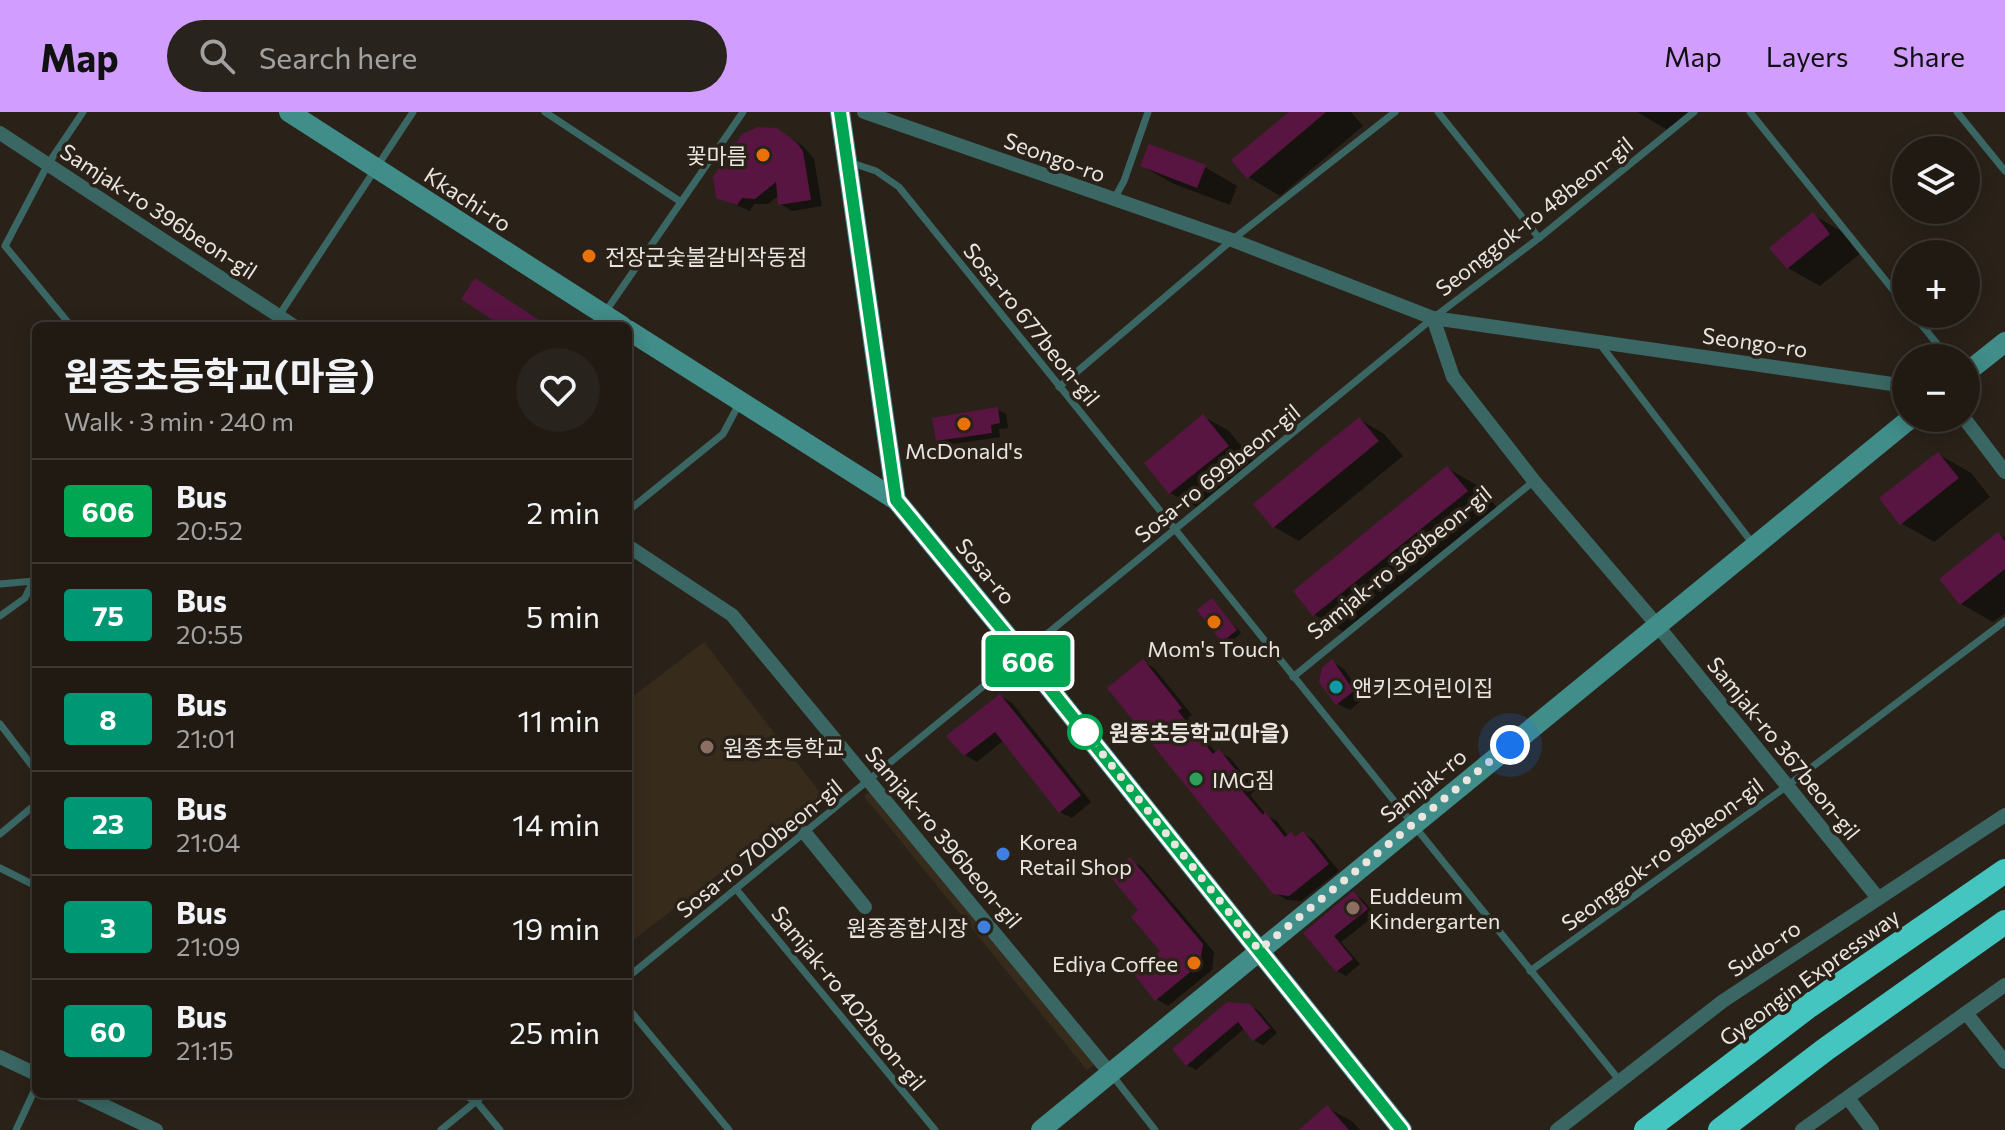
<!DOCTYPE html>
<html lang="en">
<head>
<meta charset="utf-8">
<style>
  body { margin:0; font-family:Commissioner,"Noto Sans KR",sans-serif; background:#28231c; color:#f1f3f6; height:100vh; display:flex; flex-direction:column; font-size:30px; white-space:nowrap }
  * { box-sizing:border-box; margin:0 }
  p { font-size:26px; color:#a2a1a0 }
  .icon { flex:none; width:44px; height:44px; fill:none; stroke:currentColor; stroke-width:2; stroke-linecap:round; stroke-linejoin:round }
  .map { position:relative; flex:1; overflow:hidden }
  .details { position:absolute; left:32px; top:210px; width:600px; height:776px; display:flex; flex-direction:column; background:#201a13; border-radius:12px; box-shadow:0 4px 20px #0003,0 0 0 2px #3d3833 }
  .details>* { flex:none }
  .badge { padding:0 16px; border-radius:6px; font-size:28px; line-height:52px }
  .controls { position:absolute; left:1892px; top:24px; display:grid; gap:16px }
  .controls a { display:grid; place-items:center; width:88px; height:88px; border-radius:50%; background:#201a13; box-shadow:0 4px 20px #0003,0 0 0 2px #3d3833; font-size:40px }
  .you { position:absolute; width:40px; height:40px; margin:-20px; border:6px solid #fff; border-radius:50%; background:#1a73e8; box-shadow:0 0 0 12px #1a73e833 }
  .map>.badge { position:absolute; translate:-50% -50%; box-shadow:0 0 0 4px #fff }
  .round { display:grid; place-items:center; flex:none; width:84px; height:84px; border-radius:42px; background:#28231c }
  .overview { display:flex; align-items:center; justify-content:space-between; height:136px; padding:0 32px }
  h1 { font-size:38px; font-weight:700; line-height:60px }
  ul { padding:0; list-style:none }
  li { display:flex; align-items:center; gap:24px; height:104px; padding:0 32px; border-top:2px solid #3d3833 }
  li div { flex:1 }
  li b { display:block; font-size:30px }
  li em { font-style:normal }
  li .badge { min-width:88px; font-weight:700; text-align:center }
  header { display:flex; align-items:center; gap:48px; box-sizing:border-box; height:112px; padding:0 40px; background:#d19dfe; color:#111 }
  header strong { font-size:38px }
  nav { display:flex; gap:44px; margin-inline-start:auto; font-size:28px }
  .search { width:560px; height:72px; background:#28231c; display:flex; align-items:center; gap:20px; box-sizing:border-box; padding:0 28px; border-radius:44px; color:#a2a1a0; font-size:30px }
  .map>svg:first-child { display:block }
  .built { fill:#372b1c }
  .shadow { fill:#0007 }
  .building { fill:#591542 }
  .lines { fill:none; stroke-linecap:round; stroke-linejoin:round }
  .lane { stroke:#3a6764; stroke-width:7 }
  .street { stroke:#3a6764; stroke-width:14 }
  .secondary { stroke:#418d89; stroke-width:20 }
  .highway { stroke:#44c5bf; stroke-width:24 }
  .line-casing { stroke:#fff; stroke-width:18 }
  .line { stroke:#00a651; stroke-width:12 }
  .walk { stroke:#eae5df; stroke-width:8; stroke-dasharray:0 14.4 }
  .food-dot { fill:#e8710a; stroke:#2a2219; stroke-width:3 }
  .culture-dot { fill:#0f9aa8; stroke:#2a2219; stroke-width:3 }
  .stop-dot { fill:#fff; stroke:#00a651; stroke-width:4 }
  .education-dot { fill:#8d6e63; stroke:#2a2219; stroke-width:3 }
  .leisure-dot { fill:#2e9e5b; stroke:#2a2219; stroke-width:3 }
  .shop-dot { fill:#3f7fe0; stroke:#2a2219; stroke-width:3 }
  .labels { text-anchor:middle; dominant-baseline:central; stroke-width:7; stroke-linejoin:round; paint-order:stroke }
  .poi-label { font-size:22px; fill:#eae5df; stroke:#2a2219; text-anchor:start }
  .street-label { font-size:22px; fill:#eae5df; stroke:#2a2219 }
  .stop-label { font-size:22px; font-weight:bold; fill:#eae5df; stroke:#2a2219; text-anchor:start }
</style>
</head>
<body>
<header>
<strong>Map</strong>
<div class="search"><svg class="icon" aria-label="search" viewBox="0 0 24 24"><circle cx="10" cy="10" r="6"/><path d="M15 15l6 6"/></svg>Search here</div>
<nav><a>Map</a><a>Layers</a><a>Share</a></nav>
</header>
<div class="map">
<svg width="2005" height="1018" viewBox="0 0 2005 1018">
  <rect width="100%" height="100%" fill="#2a2219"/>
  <!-- built -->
  <g class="built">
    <path d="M704,530L822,683L628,832V588Z"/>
    <path d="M880,672L1103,945L1087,958L864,684Z"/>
  </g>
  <!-- shadow -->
  <g class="shadow">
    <path d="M1292,0H1351L1363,14L1280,84L1248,65Z"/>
    <path d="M1637,0H1695L1671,20Z"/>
    <path d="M777,18L803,34L814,47L822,94L792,99L780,92L779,83L768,92H754L750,99L718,85Z"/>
    <path d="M1150,34L1205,55L1237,74L1230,93L1174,72L1142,54Z"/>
    <path d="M1813,103L1845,121L1861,141L1820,174L1788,156Z"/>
    <path d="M997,297L1006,302L1008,316L999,317L1000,325L946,333L937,328Z"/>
    <path d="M1204,305L1229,319L1253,349L1196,395L1170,381Z"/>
    <path d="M1359,307L1384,322L1403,344L1299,429L1274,415Z"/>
    <path d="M1938,342L1971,361L1990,385L1934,430L1901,411Z"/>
    <path d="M1447,356L1480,375L1499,398L1347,522L1315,503L1296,479Z"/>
    <path d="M1998,422L2005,426V501L1993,510L1961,492Z"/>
    <path d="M1212,489L1241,521L1229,531L1224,528Z"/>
    <path d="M1143,550L1154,556L1192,603L1188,606L1217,642L1219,640L1230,646L1256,678L1250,683L1267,704L1277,709L1289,725L1291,723L1297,726L1303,721L1314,728L1339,759L1301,789L1287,788L1275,781Z"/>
    <path d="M1333,550L1344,557L1364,586L1350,598L1338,592L1321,570Z"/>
    <path d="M1000,584L1012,591L1091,690L1072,706L1060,700L1004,628L977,650L965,643Z"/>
    <path d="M1130,748L1142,755L1214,840L1212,858L1168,894L1156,887L1162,839L1141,798Z"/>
    <path d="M1354,782L1362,787L1376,803L1341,830L1360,852L1346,864L1337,859L1306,821Z"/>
    <path d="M1250,894L1259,899L1277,921L1263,933L1254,928L1245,916L1196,958L1187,953L1175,937Z"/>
    <path d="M1328,996L1353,1010L1360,1018H1312Z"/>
  </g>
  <!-- building -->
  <g class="building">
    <path d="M1289,0H1326L1247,67L1231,48Z"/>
    <path d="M758,15L777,16L797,31L803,39L811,88L778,93L776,70L755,87L742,86L737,93L716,86L713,65L742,22Z"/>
    <path d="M1149,32L1206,53L1197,76L1140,54Z"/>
    <path d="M1813,100L1830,122L1787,157L1769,136Z"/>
    <path d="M475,166L548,214H502L461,187Z"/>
    <path d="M998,295L1000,311L991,313L992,321L936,329L932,306Z"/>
    <path d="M1203,302L1229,334L1169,382L1144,351Z"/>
    <path d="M1359,305L1379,329L1273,416L1253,392Z"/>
    <path d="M1938,340L1959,366L1900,413L1879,386Z"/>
    <path d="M1447,354L1468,379L1313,504L1293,479Z"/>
    <path d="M1998,420L2005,429V457L1960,493L1939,467Z"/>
    <path d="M1212,486L1237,518L1222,530L1197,498Z"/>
    <path d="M1143,547L1182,596L1178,599L1213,642L1219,637L1246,671L1240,676L1263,703L1265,700L1285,725L1291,720L1295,725L1303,719L1329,752L1289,784L1273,782L1107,576Z"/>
    <path d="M1332,547L1354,579L1336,593L1319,570L1322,556Z"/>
    <path d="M1000,582L1081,683L1059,701L995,620L964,644L946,624Z"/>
    <path d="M1130,745L1203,832L1200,852L1155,889L1133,861L1160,839L1131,805L1138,798L1109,763Z"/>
    <path d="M1353,779L1368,797L1334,824L1353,847L1336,860L1303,821Z"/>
    <path d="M1227,890L1250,892L1270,916L1253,929L1238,910L1186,954L1172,937Z"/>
    <path d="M1327,993L1349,1018H1299Z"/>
  </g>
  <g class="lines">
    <!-- lane -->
    <g class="lane">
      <path d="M545,0L681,90"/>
      <path d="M1438,0L1539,126"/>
      <path d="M1750,0L1906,194"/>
      <path d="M1957,0L2005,59"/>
      <path d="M852,51L876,59L899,75L1620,969"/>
      <path d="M1114,87L1124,69L1148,0"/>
      <path d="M606,199L743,0"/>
      <path d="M1913,202L1942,238L1943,246"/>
      <path d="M71,214L5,134L48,52L83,0"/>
      <path d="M272,214L413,0"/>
      <path d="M1600,232L1753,432"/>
      <path d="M1059,275L1232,128L1395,0"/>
      <path d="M628,399L723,322L739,292"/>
      <path d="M0,472L34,469"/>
      <path d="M0,504L25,486L33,469"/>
      <path d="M1293,565L1534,369"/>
      <path d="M0,612L36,659"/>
      <path d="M0,722L36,692"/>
      <path d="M0,756L36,774"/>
      <path d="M736,777L935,1018"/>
      <path d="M1530,859L1787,674L2005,509"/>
      <path d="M628,865L1433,206L1539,126L1694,0"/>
      <path d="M628,896L729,1018"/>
      <path d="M1112,963L1155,1018"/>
      <path d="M462,982L476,989L500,1018"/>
      <path d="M16,1018L36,975"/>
      <path d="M441,1018L485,982"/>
    </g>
    <!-- street -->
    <g class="street">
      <path d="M864,0L1232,128L1433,206L1906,274"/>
      <path d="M0,21L294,214"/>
      <path d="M1433,206L1453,265L1534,369L1657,513L1878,786"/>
      <path d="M1964,306L2005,360"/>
      <path d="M628,434L732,503L1110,961"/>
      <path d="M805,721L865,795"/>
      <path d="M1966,901L2005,950"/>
      <path d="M0,945L36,962"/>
      <path d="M80,982L156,1018"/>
      <path d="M1848,986L1872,1018"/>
      <path d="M1557,1018L1723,889L2005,703"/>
      <path d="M1802,1018L2005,873"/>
    </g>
    <!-- secondary -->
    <g class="secondary">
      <path d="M289,0L622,214"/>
      <path d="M840,0L896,388L1023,543L1402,1018"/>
      <path d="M628,218L896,388"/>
      <path d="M1966,261L2005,230"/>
      <path d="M1041,1018L1911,306"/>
    </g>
    <!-- highway -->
    <g class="highway">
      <path d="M1646,1018L1809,894L2005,759"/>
      <path d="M1720,1018L1826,937L2005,810"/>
    </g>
  </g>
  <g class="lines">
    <!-- line casing -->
    <g class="line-casing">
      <path id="line" d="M840,0L896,388L1023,543L1402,1018"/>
    </g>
    <!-- line -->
    <use href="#line" class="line"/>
    <!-- walk -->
    <path class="walk" d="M1085,620L1259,838L1510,633"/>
  </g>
  <!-- markers -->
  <g class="food-dot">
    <circle cx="763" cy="43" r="8"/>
    <circle cx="589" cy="144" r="8"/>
    <circle cx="964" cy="312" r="8"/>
    <circle cx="1214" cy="510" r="8"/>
    <circle cx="1194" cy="851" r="8"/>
  </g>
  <circle class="culture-dot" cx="1336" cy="575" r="8"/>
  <circle class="stop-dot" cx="1085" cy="620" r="16"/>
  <g class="education-dot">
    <circle cx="707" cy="635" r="8"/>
    <circle cx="1353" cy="796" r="8"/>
  </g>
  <circle class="leisure-dot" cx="1196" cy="667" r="8"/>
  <g class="shop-dot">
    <circle cx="1003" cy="742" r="8"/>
    <circle cx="984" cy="815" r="8"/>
  </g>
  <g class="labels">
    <!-- poi labels -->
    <g class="poi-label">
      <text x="747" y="43" text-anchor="end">꽃마름</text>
      <text x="605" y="144">전장군숯불갈비작동점</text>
      <text x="964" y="338" text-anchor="middle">McDonald's</text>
      <text x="1214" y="536" text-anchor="middle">Mom's Touch</text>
      <text x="1352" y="575">앤키즈어린이집</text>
      <text x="723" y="635">원종초등학교</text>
      <text x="1212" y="667">IMG짐</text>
      <text x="1019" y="729">Korea<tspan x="1019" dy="25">Retail Shop</tspan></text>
      <text x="1369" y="783">Euddeum<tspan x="1369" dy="25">Kindergarten</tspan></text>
      <text x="968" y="815" text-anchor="end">원종종합시장</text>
      <text x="1178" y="851" text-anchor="end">Ediya Coffee</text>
    </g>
    <!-- street labels -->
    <g class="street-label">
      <text transform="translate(1055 45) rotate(20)">Seongo-ro</text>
      <text transform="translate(468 87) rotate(33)">Kkachi-ro</text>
      <text transform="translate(159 99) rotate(33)">Samjak-ro 396beon-gil</text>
      <text transform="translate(1534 104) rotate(-38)">Seonggok-ro 48beon-gil</text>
      <text transform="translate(1032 212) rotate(51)">Sosa-ro 677beon-gil</text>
      <text transform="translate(1755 230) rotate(8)">Seongo-ro</text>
      <text transform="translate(1217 361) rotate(-39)">Sosa-ro 699beon-gil</text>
      <text transform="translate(1399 450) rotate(-39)">Samjak-ro 368beon-gil</text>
      <text transform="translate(986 459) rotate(50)">Sosa-ro</text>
      <text transform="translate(1784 636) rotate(51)">Samjak-ro 367beon-gil</text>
      <text transform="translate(1423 673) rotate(-39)">Samjak-ro</text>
      <text transform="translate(944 725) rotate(50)">Samjak-ro 396beon-gil</text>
      <text transform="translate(759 736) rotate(-39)">Sosa-ro 700beon-gil</text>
      <text transform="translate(1662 742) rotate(-36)">Seonggok-ro 98beon-gil</text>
      <text transform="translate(1764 836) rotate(-34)">Sudo-ro</text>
      <text transform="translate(1809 865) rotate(-36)">Gyeongin Expressway</text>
      <text transform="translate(849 886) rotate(51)">Samjak-ro 402beon-gil</text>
    </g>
    <!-- stop labels -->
    <g class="stop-label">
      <text x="1109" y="620">원종초등학교(마을)</text>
    </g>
  </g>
</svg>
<div class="controls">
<a><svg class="icon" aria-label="layers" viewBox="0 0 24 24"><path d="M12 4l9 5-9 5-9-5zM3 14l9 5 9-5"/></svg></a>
<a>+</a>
<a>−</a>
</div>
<div class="you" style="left:1510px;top:633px"></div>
<b class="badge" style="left:1028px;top:549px;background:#00a651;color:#fff">606</b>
<section class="details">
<div class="overview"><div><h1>원종초등학교(마을)</h1><p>Walk · 3 min · 240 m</p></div><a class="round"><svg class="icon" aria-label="heart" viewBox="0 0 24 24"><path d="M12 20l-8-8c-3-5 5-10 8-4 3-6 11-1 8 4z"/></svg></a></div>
<ul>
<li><span class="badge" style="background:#00a651;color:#fff">606</span><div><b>Bus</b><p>20:52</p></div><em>2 min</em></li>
<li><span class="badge" style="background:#009775;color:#fff">75</span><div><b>Bus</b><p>20:55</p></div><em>5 min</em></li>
<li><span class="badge" style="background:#009775;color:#fff">8</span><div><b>Bus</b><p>21:01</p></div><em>11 min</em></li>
<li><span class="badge" style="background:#009775;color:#fff">23</span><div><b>Bus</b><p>21:04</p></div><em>14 min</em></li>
<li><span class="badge" style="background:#009775;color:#fff">3</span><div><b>Bus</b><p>21:09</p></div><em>19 min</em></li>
<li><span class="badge" style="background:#009775;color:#fff">60</span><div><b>Bus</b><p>21:15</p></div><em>25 min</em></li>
</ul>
</section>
</div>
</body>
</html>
